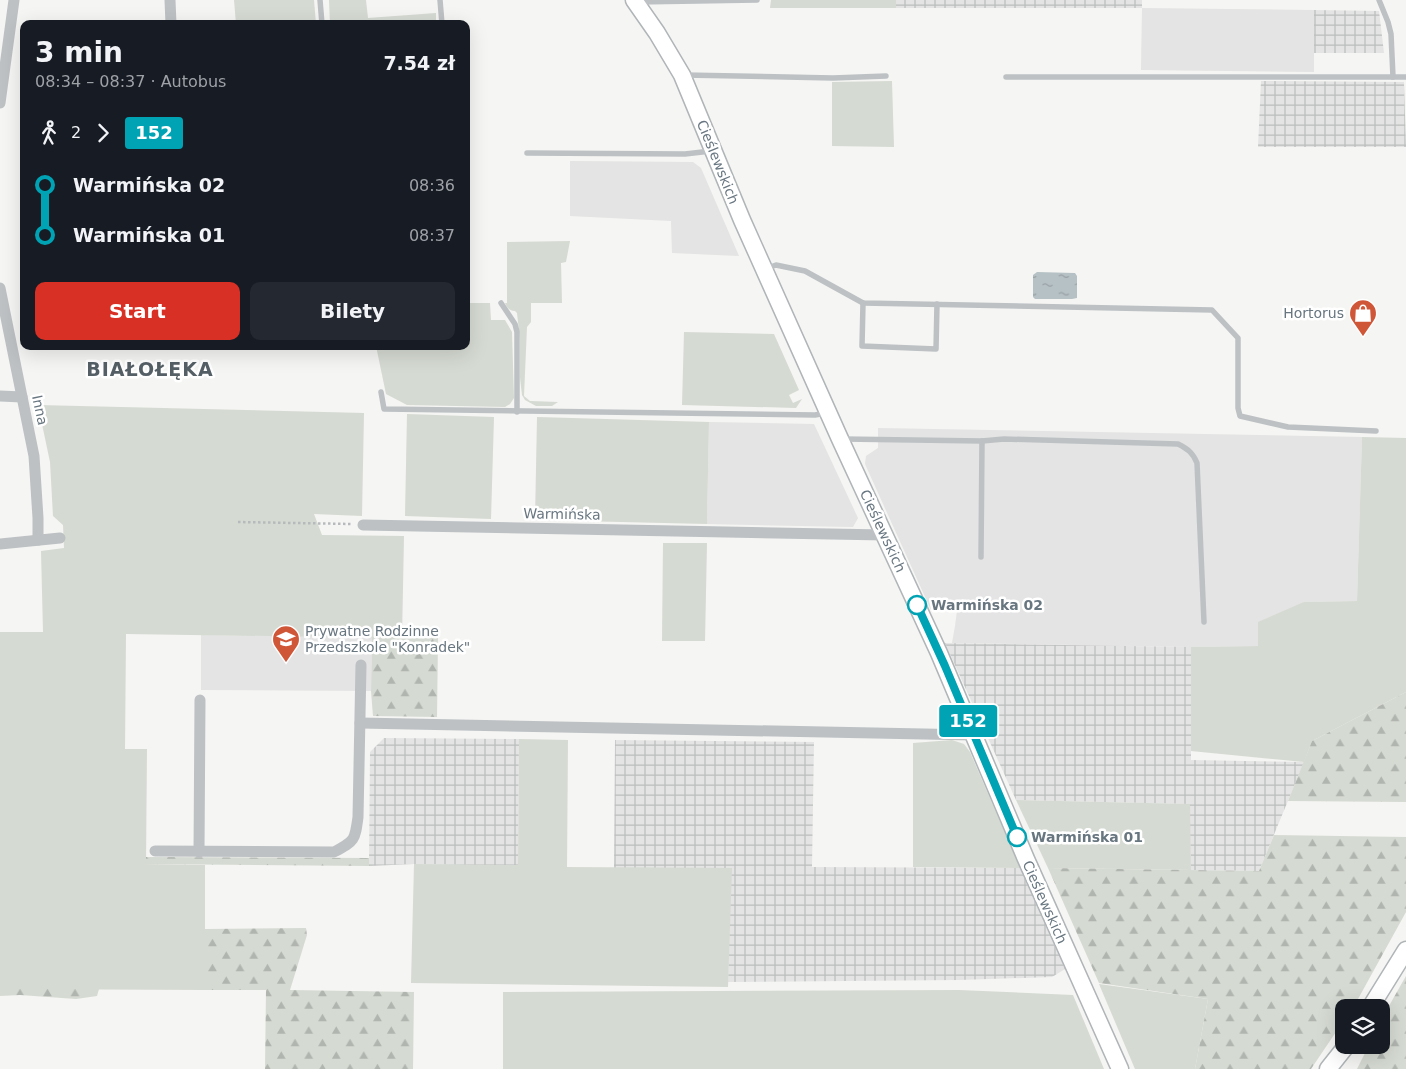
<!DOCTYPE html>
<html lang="pl">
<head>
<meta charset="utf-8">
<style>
  body { margin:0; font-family:"DejaVu Sans",sans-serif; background:#242831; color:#f1f3f6; height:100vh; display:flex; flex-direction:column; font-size:19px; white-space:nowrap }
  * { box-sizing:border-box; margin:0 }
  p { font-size:16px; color:#9ea1a6 }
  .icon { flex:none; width:28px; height:28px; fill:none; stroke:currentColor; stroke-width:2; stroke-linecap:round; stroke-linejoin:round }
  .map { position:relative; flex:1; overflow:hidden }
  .side { position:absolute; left:20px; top:20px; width:450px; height:330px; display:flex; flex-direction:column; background:#171b24; border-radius:10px; box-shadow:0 5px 20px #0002 }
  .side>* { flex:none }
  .badge { padding:0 10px; border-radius:4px; font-size:18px; line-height:32px }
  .fabs { position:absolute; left:1335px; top:999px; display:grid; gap:10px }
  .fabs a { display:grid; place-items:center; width:55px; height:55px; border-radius:10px; background:#171b24; box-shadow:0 5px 20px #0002; font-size:25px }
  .map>.badge { position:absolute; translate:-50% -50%; box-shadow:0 0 0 2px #fff }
  .legs { display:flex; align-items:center; gap:8px; height:55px; padding:0 15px; font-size:16px }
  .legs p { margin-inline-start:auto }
  .overview { display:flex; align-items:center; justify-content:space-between; height:85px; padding:0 15px }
  h1 { font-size:28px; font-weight:800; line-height:38px }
  .button { display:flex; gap:10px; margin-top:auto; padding:10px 15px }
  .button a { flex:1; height:58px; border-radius:10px; background:#d93025; color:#fff; font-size:20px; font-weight:800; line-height:58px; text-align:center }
  .button a+a { background:#242831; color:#f1f3f6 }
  ul { padding:0 15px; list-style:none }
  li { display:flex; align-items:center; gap:18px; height:50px; font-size:19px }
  li i { display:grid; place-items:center; width:8px; height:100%; margin:0 6px; background:currentColor }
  li i::after { content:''; width:12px; height:12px; margin:-6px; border:4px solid; border-radius:50%; background:#171b24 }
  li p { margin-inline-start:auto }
  li:first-child i { background:linear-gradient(#0000 50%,currentColor 0) }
  li:last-child i { background:linear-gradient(currentColor 50%,#0000 0) }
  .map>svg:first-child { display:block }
  .built { fill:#e3e4e3 }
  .industrial { fill:url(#industrial-grid) }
  .grass { fill:#d5dad2 }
  .forest { fill:url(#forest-firs) }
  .water { fill:url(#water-ripples) }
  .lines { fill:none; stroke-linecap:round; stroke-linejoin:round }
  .secondary-casing { stroke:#b0b5b8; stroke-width:19 }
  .path { stroke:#b7babc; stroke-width:2.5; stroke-dasharray:2.5 2.5; stroke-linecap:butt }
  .lane { stroke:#bdc1c4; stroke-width:5.5 }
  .street { stroke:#bdc1c4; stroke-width:11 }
  .secondary { stroke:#fff; stroke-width:16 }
  .line-1-casing { stroke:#fff; stroke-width:11 }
  .line-1 { stroke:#00a3b4; stroke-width:8 }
  .stop-1-dot { fill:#fff; stroke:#00a3b4; stroke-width:2.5 }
  .labels { text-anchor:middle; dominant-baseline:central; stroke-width:5; stroke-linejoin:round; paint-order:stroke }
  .street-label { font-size:14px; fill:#687680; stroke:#fff }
  .poi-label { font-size:14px; fill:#687680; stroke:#fff; text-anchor:end }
  .stop-label { font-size:14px; font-weight:bold; fill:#687680; stroke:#fff; text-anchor:start }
  .district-label { font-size:19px; font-weight:bold; letter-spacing:1px; fill:#555f66; stroke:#fff }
</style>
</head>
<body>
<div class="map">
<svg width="1406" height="1069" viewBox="0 0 1406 1069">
  <defs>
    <pattern id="industrial-grid" width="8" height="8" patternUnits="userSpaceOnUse" patternTransform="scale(1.25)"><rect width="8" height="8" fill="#e3e4e3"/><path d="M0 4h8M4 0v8" fill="none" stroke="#bcbdbd"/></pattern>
    <pattern id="forest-firs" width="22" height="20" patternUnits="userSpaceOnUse" patternTransform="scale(1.25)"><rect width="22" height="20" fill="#d5dad2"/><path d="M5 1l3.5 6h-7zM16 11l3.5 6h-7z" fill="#b1b5b0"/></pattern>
    <pattern id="water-ripples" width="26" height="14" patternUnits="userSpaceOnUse" patternTransform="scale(1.25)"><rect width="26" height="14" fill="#b6c1c5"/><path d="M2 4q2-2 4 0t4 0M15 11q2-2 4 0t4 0" fill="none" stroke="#98a1a5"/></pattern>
  </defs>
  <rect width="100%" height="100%" fill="#f5f5f3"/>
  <!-- built -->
  <g class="built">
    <path d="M1142,8L1314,10V72L1141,70Z"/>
    <path d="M570,161L693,162L701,168L739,256L672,253L671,221L570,216Z"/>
    <path d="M709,422L814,424L858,518L853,527L707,524Z"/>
    <path d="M878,428L1362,437L1357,601L1304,602L1258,646L1191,647L952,643L955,626L957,611L931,610L865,464L866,456L878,448Z"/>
    <path d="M201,635L372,637L371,691L201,690Z"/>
  </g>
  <!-- industrial -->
  <g class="industrial">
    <rect x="896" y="0" width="246" height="8"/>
    <path d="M1314,10L1379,11L1384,53H1314Z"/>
    <path d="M1261,81L1404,82L1406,147H1258Z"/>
    <path d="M945,643L1191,647V760L1304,762L1259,871L1191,870L1189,804L1016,800Z"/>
    <path d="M384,738L519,739L518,866L414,864L369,866L370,752Z"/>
    <path d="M615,740L814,742L812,867L1020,868L1065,969L1052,977L959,980L728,982L731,868H614Z"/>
  </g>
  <!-- grass -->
  <g class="grass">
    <path d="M234,0H314L316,24H236Z"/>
    <path d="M329,0H366L368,18L436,13V24H330Z"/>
    <path d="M771,0H896V8H770Z"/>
    <path d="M892,81L894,147L832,146V82Z"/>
    <path d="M570,241L566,262L561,263L562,303H531V322L527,327L524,396L530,401L558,402L552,406H536L525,400L522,395L520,378V340L517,313L515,311C510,311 507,308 505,303H507V242Z"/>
    <path d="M466,303H490L491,320H505L512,332L514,398L510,404L505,407L407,405L386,394L376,346H466Z"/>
    <path d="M684,332L774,334L799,390L789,395L793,403L802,399L796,408L682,405Z"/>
    <path d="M38,405L364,413L362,516L314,514L322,535L404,536L402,638L126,634L125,749H147L146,864L205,865V990L0,989V632H43L41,551L64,548L63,525L53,516L50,462Z"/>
    <path d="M407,414L494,417L491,519L405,516Z"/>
    <path d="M537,417L709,422L707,524L535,520Z"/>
    <path d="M1362,437L1406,438V692L1312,741L1304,762L1191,751V647L1258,646V622L1304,602L1357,601Z"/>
    <path d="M663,543H707L705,641H662Z"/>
    <path d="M519,739L568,740L567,867L732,868L728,987L411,983L414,864L518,865Z"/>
    <path d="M952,740L964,744L970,752L1020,868L913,867V743Z"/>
    <path d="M1016,800L1190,804L1191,870L1048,868Z"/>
    <path d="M1099,984L1208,999L1195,1069H1135Z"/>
    <path d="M959,990L1073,995L1104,1069H503V992Z"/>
  </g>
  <!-- forest -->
  <g class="forest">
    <path d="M372,637L438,638L437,717L373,716L371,691Z"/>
    <path d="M1406,692V802L1288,801L1312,741Z"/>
    <path d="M1274,835L1406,837V912L1358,999L1353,1007L1344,1008V1020L1311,1069H1195L1208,999L1099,983L1048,868L1259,871Z"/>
    <path d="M146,857L369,858V866L146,864Z"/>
    <path d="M306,928L307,935L290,990L414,992L413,1069H265L266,990H205V929Z"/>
    <path d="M1406,976V1069H1357L1369,1045H1381V1020Z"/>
    <path d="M0,989H99L97,996L76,999L20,995L0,996Z"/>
  </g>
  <!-- water -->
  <path class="water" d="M1037,272L1075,273L1077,276V298L1072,299H1035L1033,297V275Z"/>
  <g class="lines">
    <!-- secondary casing -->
    <g class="secondary-casing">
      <g id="secondary">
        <path d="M634,0L657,33L682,75L742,220L840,439L939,653L1026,859L1120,1069"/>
        <path d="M1370,1008L1406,950"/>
        <path d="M1328,1069L1347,1045"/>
      </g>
    </g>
    <!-- path -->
    <path class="path" d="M238,522L352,524"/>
    <!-- lane -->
    <g class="lane">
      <path d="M320,0L322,24"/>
      <path d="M440,0L442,24"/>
      <path d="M1379,0L1388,22L1391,34L1393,77"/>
      <path d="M637,2L757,0"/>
      <path d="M684,75L833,78L886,76"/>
      <path d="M1006,77H1406"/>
      <path d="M527,153L685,154L711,151"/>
      <path d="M765,269L776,265L805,271L863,303L1212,310L1238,338V408L1240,416L1288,427L1376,431"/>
      <path d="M501,303L515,324L517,332V412"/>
      <path d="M863,303L862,346L936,349L937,304"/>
      <path d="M381,392L384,409L815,415L826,413"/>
      <path d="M843,439L982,441L1004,439L1178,444C1188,449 1193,453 1197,463L1204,622"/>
      <path d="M981,557L982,441"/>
    </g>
    <!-- street -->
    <g class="street">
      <path d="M170,0L171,24"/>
      <path d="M0,103L14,0"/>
      <path d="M0,288L34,456L38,518V540"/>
      <path d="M0,396L22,397"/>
      <path d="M363,525L885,535"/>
      <path d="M0,544L60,538"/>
      <path d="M360,723L974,735"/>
      <path d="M155,851L334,852C355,841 355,840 358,817L361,665"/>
      <path d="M199,852L200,700"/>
    </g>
    <!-- secondary -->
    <use href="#secondary" class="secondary"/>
  </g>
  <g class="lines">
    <!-- line-1 casing -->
    <g class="line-1-casing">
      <path id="line-1" d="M917,605L945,666L1017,837"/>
    </g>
    <!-- line-1 -->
    <use href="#line-1" class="line-1"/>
  </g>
  <!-- icons -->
  <defs>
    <g id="shop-pin" transform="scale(1.4375)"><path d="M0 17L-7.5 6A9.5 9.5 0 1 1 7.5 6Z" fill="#d05638" stroke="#fff"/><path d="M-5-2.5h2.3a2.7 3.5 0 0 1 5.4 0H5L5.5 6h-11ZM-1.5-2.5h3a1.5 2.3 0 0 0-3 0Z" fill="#fff"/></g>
    <g id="school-pin" transform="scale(1.4375)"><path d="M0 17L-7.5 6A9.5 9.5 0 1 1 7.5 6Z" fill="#d05638" stroke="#fff"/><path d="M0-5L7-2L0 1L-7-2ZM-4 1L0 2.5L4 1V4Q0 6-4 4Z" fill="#fff"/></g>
  </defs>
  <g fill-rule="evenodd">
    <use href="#shop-pin" x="1363" y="313"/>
    <use href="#school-pin" x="286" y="639"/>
  </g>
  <!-- markers -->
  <g class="stop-1-dot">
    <circle cx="917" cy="605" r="9"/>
    <circle cx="1017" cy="837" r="9"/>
  </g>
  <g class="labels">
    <!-- street labels -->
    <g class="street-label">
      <text transform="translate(718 162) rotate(68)">Cieślewskich</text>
      <text transform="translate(40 410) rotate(78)">Inna</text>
      <text transform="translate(562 514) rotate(1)">Warmińska</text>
      <text transform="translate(883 531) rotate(65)">Cieślewskich</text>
      <text transform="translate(1045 902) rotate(66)">Cieślewskich</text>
    </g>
    <!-- poi labels -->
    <g class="poi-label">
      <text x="1344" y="313">Hortorus</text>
      <text x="305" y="631" text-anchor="start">Prywatne Rodzinne<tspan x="305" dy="16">Przedszkole "Konradek"</tspan></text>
    </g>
    <!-- stop labels -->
    <g class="stop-label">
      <text x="931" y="605">Warmińska 02</text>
      <text x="1031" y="837">Warmińska 01</text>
    </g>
    <!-- district labels -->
    <g class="district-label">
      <text x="150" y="369">BIAŁOŁĘKA</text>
    </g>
  </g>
</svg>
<div class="fabs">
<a><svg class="icon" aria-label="layers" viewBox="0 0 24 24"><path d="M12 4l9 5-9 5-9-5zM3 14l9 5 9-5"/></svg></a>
</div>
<b class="badge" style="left:968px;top:721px;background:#00a3b4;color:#fff">152</b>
<section class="side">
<div class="overview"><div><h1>3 min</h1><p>08:34 – 08:37 · Autobus</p></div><b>7.54 zł</b></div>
<div class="legs"><svg class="icon" aria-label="walk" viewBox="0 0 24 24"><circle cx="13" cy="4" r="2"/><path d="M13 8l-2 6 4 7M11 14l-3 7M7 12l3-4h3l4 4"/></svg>2<svg class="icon" aria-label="forward" viewBox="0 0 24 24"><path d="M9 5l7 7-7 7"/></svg><b class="badge" style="background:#00a3b4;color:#fff">152</b></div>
<ul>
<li><i style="color:#00a3b4"></i><b>Warmińska 02</b><p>08:36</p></li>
<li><i style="color:#00a3b4"></i><b>Warmińska 01</b><p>08:37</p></li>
</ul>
<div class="button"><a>Start</a><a>Bilety</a></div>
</section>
</div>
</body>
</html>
